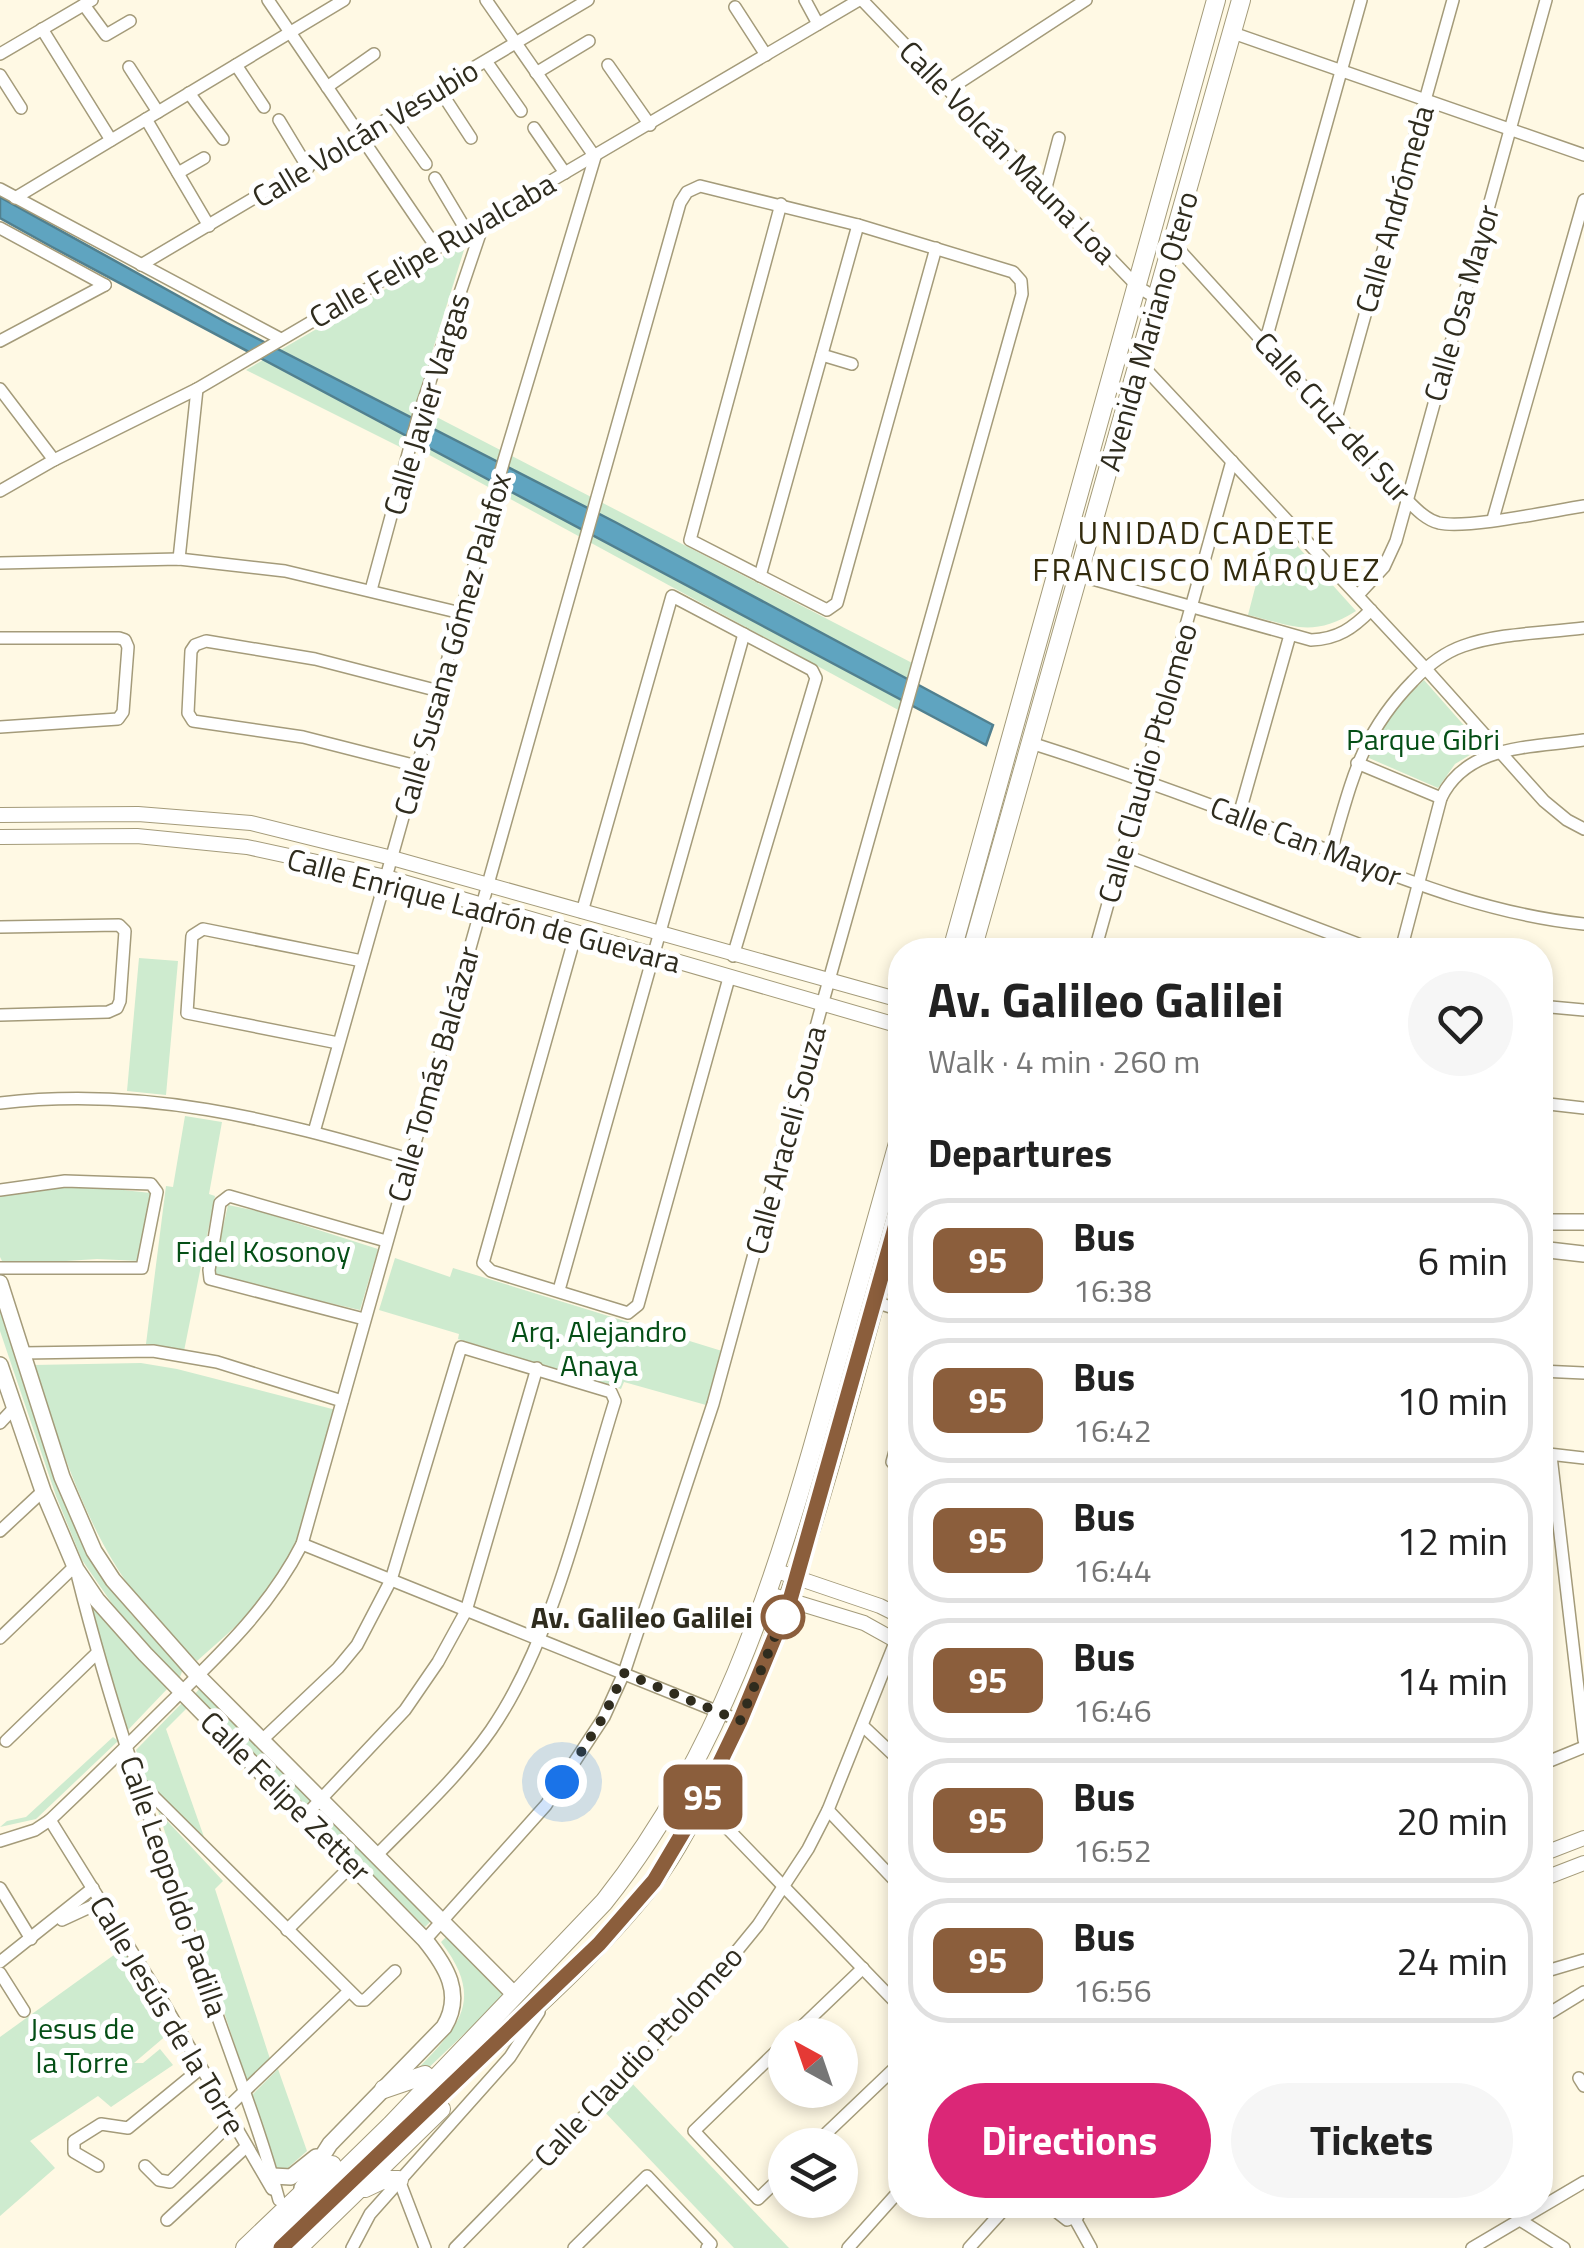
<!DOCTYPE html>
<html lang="en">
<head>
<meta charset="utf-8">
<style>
  body { margin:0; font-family:"Titillium Web",sans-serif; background:#f6f6f6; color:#222; height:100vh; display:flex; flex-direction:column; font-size:38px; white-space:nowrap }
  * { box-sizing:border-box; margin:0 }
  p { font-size:32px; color:#767676 }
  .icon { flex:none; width:55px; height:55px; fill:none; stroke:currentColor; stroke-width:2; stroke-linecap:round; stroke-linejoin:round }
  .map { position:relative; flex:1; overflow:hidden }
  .panel { position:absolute; left:888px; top:938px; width:665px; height:1280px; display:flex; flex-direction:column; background:#fff; border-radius:40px; box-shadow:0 5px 15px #0003 }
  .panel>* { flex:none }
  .badge { padding:0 20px; border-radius:15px; font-size:35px; line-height:65px }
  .needle { width:65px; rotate:320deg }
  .tools { position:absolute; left:768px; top:2018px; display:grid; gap:20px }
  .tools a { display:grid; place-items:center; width:90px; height:90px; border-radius:50%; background:#fff; box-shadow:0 5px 15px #0003; font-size:50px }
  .you { position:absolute; width:50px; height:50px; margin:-25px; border:8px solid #fff; border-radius:50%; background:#1a73e8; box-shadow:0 0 0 15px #1a73e833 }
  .map>.badge { position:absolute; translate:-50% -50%; box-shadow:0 0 0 5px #fff }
  h2 { padding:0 40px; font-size:38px; line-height:90px }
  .round { display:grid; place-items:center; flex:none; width:105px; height:105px; border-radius:52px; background:#f6f6f6 }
  .headline { display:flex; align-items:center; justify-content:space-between; height:170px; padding:0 40px }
  h1 { font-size:48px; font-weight:700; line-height:75px }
  .primary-button { display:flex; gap:20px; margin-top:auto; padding:20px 40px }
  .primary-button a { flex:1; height:115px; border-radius:60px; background:#db2777; color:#fff; font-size:40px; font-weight:700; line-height:115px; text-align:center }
  .primary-button a+a { background:#f6f6f6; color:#222 }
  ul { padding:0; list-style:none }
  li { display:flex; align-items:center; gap:30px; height:125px; margin:0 20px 15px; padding:0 20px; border:5px solid #e0e0e0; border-radius:40px }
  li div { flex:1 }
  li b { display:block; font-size:38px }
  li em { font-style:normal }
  li .badge { min-width:110px; font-weight:700; text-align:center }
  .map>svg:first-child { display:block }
  .green { fill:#ceebcf }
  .water { fill:#5fa4c0; stroke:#51808f; stroke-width:2.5 }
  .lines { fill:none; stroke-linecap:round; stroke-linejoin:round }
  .minor-casing { stroke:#a49b7a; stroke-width:14 }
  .tertiary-casing { stroke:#a49b7a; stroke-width:16 }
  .secondary-casing { stroke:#a49b7a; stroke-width:18 }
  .primary-casing { stroke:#a49b7a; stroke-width:20 }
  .minor { stroke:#fff; stroke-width:11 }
  .tertiary { stroke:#fff; stroke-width:14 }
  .secondary { stroke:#fff; stroke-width:15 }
  .primary { stroke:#fff; stroke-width:18 }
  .line-casing { stroke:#fff; stroke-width:22 }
  .line { stroke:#8b5e3c; stroke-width:15 }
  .walk { stroke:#2f2c1e; stroke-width:10; stroke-dasharray:0 18 }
  .stop-dot { fill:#fff; stroke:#8b5e3c; stroke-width:5 }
  .labels { text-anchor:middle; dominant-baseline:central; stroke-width:10; stroke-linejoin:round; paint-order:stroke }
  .street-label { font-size:30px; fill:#2f2c1e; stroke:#fff }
  .park-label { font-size:30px; fill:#054f16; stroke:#fff }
  .stop-label { font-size:30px; font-weight:bold; fill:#2f2c1e; stroke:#fff; text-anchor:end }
  .neighbourhood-label { font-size:32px; letter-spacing:2.5px; fill:#342c0e; stroke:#fff }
</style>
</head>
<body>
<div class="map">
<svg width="1584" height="2248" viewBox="0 0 1584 2248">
  <rect width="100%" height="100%" fill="#fff9e4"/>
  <!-- green -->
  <g class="green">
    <path d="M458,247L464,250L402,448L246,370Z"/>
    <path d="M421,409L918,666L902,712L411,445Z"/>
    <path d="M1273,519L1356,611C1313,638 1293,626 1248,615Z"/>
    <path d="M1424,680L1483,747L1455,764L1438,788L1369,758C1378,727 1401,702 1424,680Z"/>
    <path d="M139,958L178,961L166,1095L127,1091Z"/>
    <path d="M185,1116L222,1122L209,1194L215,1196L184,1351L146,1344L166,1186L173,1187Z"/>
    <path d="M86,1186L151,1193L141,1261L97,1259L4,1265L0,1257V1194L32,1189Z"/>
    <path d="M228,1205L262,1212L378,1249L360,1310L212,1276Z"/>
    <path d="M395,1258L450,1277L453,1268L722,1351L706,1405L624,1382L621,1389L458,1339L459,1334L379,1310Z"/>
    <path d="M0,1304L104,1576L131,1614L183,1669L180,1677L176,1676L124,1621L82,1560L56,1496L0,1331Z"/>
    <path d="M141,1363L177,1369L336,1410C320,1465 311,1531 278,1578C255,1611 226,1635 197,1661C177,1640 156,1620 138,1598C85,1529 61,1446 33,1365Z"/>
    <path d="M92,1600L169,1687L127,1731L88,1603Z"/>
    <path d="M201,1687L314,1801L307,1808L194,1695Z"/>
    <path d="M182,1703L187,1708L166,1729L204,1837L146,1780L136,1750Z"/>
    <path d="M113,1737L118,1741L36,1819L0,1827L7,1821L26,1817Z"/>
    <path d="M321,1809L432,1920L425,1927L314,1816Z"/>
    <path d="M158,1811L223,1881L215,1889L271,2062L248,2085Z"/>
    <path d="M447,1936L505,1995L421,2075L410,2077C454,2030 489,2004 441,1942Z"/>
    <path d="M125,1947L175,2028L134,2063H143L160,2049L173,2065L111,2107L98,2096L30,2141L55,2168L0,2216V2037Z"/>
    <path d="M278,2069L307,2151L282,2173L275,2170L252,2095Z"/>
    <path d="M627,2078L789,2248H734L600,2107Z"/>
  </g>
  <!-- water -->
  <path class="water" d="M0,197L227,323L615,522L993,725L986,745L52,247L0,218Z"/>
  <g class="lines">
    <!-- minor casing -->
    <g class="minor-casing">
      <g id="minor">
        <path d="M268,0L436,247"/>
        <path d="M805,0L818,24"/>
        <path d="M862,0L1138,287L1158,299"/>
        <path d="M84,5L106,35L130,21"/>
        <path d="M735,7L766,55"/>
        <path d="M42,29L111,140"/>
        <path d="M1233,33L1584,155"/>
        <path d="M0,54L92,0"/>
        <path d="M486,61L521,111"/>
        <path d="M236,65L264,107"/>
        <path d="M608,65L650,125"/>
        <path d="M129,67L158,112"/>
        <path d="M536,73L589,41"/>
        <path d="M0,75L21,108"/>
        <path d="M327,87L374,54"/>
        <path d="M439,89L471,138"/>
        <path d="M948,90L1086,0"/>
        <path d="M189,93L223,139"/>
        <path d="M393,117L426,164"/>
        <path d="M146,119L209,226"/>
        <path d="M279,120L308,168"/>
        <path d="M534,128L565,173"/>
        <path d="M178,173L204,158"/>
        <path d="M435,178L466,230"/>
        <path d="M0,189L279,338"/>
        <path d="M1045,191L1059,138"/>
        <path d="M15,198L344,0"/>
        <path d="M781,204L690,540L827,610L837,603L936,248"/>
        <path d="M0,228L105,285"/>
        <path d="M1173,243L1406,499C1415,508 1426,520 1439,523C1468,529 1551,511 1584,506"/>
        <path d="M141,265L588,0"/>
        <path d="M0,341L105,285"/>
        <path d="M1265,343L1361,0"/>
        <path d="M822,355L852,364"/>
        <path d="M1139,362L1425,668L1544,801L1567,820L1584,829"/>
        <path d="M0,389L54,460"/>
        <path d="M1336,419L1453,0"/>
        <path d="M0,491L54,460L197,389L859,0"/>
        <path d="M1493,519L1584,200"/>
        <path d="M179,559L197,389"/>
        <path d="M0,563L179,559L285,571L461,613"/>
        <path d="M1078,575L1311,640C1338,639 1353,628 1371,610"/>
        <path d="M760,576L858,225"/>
        <path d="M371,590L418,417L485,219"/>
        <path d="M1358,595L1384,567L1396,541L1546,0"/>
        <path d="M0,638H119L125,640L128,647L123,712L118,719L0,727"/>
        <path d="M1031,743C1119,771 1205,802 1291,836C1386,872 1482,914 1584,924"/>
        <path d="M1357,763L1441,798"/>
        <path d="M417,766L303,737L193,721L188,713L191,651L195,645L206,641L315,659L439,691"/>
        <path d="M1239,815L1290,635"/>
        <path d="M1331,851C1352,781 1360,735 1413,681C1427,666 1443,653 1463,646C1499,633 1545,633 1584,628"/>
        <path d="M1121,854L1374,950"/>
        <path d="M582,912L672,596L812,670L816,678L733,956"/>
        <path d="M0,927L119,925L125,931L120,1001L117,1008L108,1012L0,1015"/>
        <path d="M576,933L483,1263L491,1271L628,1313L638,1305L729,978"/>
        <path d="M1097,943L1116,950"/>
        <path d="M1095,950L1232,461"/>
        <path d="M1401,950L1441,798C1467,744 1531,748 1584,740"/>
        <path d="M1540,1006L1584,1010"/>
        <path d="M338,1043L187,1013L192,936L203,929L362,961"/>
        <path d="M0,1103C145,1086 271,1119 409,1159"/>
        <path d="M1540,1103L1584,1108"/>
        <path d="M314,1132L504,460L595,157L486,0"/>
        <path d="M0,1190L65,1181L151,1184L157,1192L142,1268H0"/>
        <path d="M559,1290L744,634"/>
        <path d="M875,1302L900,1310"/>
        <path d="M364,1319L210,1279L209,1270L220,1203L229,1196L386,1241"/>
        <path d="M23,1353L153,1351L217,1362L342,1401"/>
        <path d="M1540,1371L1584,1373"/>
        <path d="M0,1423L15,1407"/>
        <path d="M1540,1453L1584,1458"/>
        <path d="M1551,1456L1584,1740"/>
        <path d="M892,1462L900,1433"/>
        <path d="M0,1531L43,1491"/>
        <path d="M302,1544L741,1721"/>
        <path d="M78,1578C115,1726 167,1869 216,2012C238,2075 262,2136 279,2200"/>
        <path d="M0,1638L75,1566"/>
        <path d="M863,1726L900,1761"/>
        <path d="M262,1740L338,1668L357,1645L391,1580L461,1347L611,1392L615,1401C582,1506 553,1640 491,1730C459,1776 416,1815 377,1855"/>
        <path d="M6,1741L97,1653"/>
        <path d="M1540,1765L1584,1747"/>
        <path d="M140,1783L359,2000H365L395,1971"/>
        <path d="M701,1801L900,2007"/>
        <path d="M828,1810L900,1886"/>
        <path d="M305,1816L405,1710L438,1662L466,1611L537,1368"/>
        <path d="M50,1820L162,2000L272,2189"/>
        <path d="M0,1841L35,1830L50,1820C91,1781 131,1742 171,1702C221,1653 270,1607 302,1544L680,203L687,192L700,186L858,225L1013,272L1021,281L1022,294L822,1005L713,1404L624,1673L604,1717L546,1805L425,1940"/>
        <path d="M0,1888L31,1939"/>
        <path d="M62,1920L101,1902"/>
        <path d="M287,1930L353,1864"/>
        <path d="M0,1962L93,1888"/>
        <path d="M0,1973L24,2011"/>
        <path d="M1540,1973L1584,1960"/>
        <path d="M1540,2019L1584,1992"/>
        <path d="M793,2035L863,1968"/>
        <path d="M785,2043L694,2131L758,2199L785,2173"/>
        <path d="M1579,2078L1584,2086"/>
        <path d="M225,2110L349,1991"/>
        <path d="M814,2145L900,2063"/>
        <path d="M98,2166L74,2152V2141L101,2124L128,2128L200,2069"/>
        <path d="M145,2166L159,2180L170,2182L232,2122"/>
        <path d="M399,2180L425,2248"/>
        <path d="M1057,2205L1058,2213L1067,2220L1078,2216L1080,2205"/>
        <path d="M1075,2219L1091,2248"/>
        <path d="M167,2220L246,2147"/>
        <path d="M1520,2220L1564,2248"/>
        <path d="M352,2248L370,2214L510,2057L539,2012"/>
        <path d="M455,2248L691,2007L758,1925L808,1849L828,1810L900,1630"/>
        <path d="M574,2248L647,2176L711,2244L707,2248"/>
        <path d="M848,2248L900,2190"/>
        <path d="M969,2248L1008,2205"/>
        <path d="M1472,2248L1584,2182"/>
      </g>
    </g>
    <!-- tertiary casing -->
    <g class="tertiary-casing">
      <g id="tertiary">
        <path d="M0,815L138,814L251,823L392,858L900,1000"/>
        <path d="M0,837L137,836L247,847L386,877L900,1026"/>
        <path d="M777,1571L880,1606L900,1616"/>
        <path d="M769,1594L864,1623L900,1643"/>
        <path d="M1540,1855L1584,1838"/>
        <path d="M1540,1880L1584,1863"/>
      </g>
    </g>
    <!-- secondary casing -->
    <g class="secondary-casing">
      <g id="secondary">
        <path d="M1540,1222H1584"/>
        <path d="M1540,1249L1584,1254"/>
        <path d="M0,1283L62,1477L94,1551L113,1580L198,1676L515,1995"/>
        <path d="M0,1365L43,1491L76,1569L97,1600L145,1654L425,1940C446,1966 464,1994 444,2027L330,2144L302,2188"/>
        <path d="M273,2176L291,2177L316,2157"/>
      </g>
    </g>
    <!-- primary casing -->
    <g class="primary-casing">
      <g id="primary">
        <path d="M952,950L1216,0"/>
        <path d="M972,950L1241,0"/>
        <path d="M384,2089L425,2075"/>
        <path d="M392,2139C479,2055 577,1979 652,1884C679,1849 700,1804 719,1765C805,1589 848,1398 900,1210"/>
        <path d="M365,2188L382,2180H399"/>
        <path d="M245,2248L332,2165"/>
        <path d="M265,2248L391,2125L604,1902C717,1760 772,1593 820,1421C847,1326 873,1231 900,1136"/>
        <path d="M298,2248L441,2109"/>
      </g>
    </g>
    <!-- minor -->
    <use href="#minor" class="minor"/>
    <!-- tertiary -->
    <use href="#tertiary" class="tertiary"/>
    <!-- secondary -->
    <use href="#secondary" class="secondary"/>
    <!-- primary -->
    <use href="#primary" class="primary"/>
  </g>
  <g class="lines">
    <!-- line casing -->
    <g class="line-casing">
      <path id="line" d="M281,2248L599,1944L654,1881L701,1802L740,1721L790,1600L900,1210"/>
    </g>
    <!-- line -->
    <use href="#line" class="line"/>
    <!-- walk -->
    <path class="walk" d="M562,1782L604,1716L624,1673L740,1721L783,1617"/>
  </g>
  <!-- markers -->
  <circle class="stop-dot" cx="783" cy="1617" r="20"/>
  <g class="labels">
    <!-- street labels -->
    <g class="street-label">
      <text transform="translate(365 133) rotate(-31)">Calle Volcán Vesubio</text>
      <text transform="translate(1008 152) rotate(46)">Calle Volcán Mauna Loa</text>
      <text transform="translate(1394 209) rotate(-74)">Calle Andrómeda</text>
      <text transform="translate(432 250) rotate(-30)">Calle Felipe Ruvalcaba</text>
      <text transform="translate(1461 303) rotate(-74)">Calle Osa Mayor</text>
      <text transform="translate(1148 331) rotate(-74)">Avenida Mariano Otero</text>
      <text transform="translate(426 404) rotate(-73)">Calle Javier Vargas</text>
      <text transform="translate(1333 417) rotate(48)">Calle Cruz del Sur</text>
      <text transform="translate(452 644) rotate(-74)">Calle Susana Gómez Palafox</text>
      <text transform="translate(1147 763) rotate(-74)">Calle Claudio Ptolomeo</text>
      <text transform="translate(1306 841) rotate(21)">Calle Can Mayor</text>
      <text transform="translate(484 910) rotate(15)">Calle Enrique Ladrón de Guevara</text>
      <text transform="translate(433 1074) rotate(-74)">Calle Tomás Balcázar</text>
      <text transform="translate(785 1140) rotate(-75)">Calle Araceli Souza</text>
      <text transform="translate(286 1796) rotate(45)">Calle Felipe Zetter</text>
      <text transform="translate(174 1886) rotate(71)">Calle Leopoldo Padilla</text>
      <text transform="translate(168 2015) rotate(59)">Calle Jesús de la Torre</text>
      <text transform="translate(638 2056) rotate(-47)">Calle Claudio Ptolomeo</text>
    </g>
    <!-- park labels -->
    <g class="park-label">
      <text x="1423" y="739">Parque Gibri</text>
      <text x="263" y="1251">Fidel Kosonoy</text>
      <text x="599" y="1331">Arq. Alejandro<tspan x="599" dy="34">Anaya</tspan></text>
      <text x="82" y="2028">Jesus de<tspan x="82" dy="34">la Torre</tspan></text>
    </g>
    <!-- stop labels -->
    <g class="stop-label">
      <text x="753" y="1617">Av. Galileo Galilei</text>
    </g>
    <!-- neighbourhood labels -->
    <g class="neighbourhood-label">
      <text x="1207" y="532">UNIDAD CADETE<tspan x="1207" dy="37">FRANCISCO MÁRQUEZ</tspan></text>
    </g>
  </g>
</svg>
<div class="tools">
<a><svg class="needle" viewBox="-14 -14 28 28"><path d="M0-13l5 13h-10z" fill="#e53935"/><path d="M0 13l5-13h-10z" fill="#767676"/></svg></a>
<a><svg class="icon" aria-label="layers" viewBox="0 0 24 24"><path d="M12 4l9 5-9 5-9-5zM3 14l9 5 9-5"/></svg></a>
</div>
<div class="you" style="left:562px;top:1782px"></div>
<b class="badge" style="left:703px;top:1797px;background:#8b5e3c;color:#fff">95</b>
<section class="panel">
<div class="headline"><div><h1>Av. Galileo Galilei</h1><p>Walk · 4 min · 260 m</p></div><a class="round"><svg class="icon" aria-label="heart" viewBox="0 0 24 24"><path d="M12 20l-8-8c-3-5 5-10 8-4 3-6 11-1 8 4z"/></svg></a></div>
<h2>Departures</h2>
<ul>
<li><span class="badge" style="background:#8b5e3c;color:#fff">95</span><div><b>Bus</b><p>16:38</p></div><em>6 min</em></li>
<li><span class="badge" style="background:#8b5e3c;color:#fff">95</span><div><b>Bus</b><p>16:42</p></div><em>10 min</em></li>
<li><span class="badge" style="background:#8b5e3c;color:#fff">95</span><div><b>Bus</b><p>16:44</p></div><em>12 min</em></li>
<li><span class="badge" style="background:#8b5e3c;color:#fff">95</span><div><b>Bus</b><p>16:46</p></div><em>14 min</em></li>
<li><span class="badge" style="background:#8b5e3c;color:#fff">95</span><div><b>Bus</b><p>16:52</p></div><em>20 min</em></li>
<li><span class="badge" style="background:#8b5e3c;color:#fff">95</span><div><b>Bus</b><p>16:56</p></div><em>24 min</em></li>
</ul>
<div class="primary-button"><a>Directions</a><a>Tickets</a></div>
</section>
</div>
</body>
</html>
